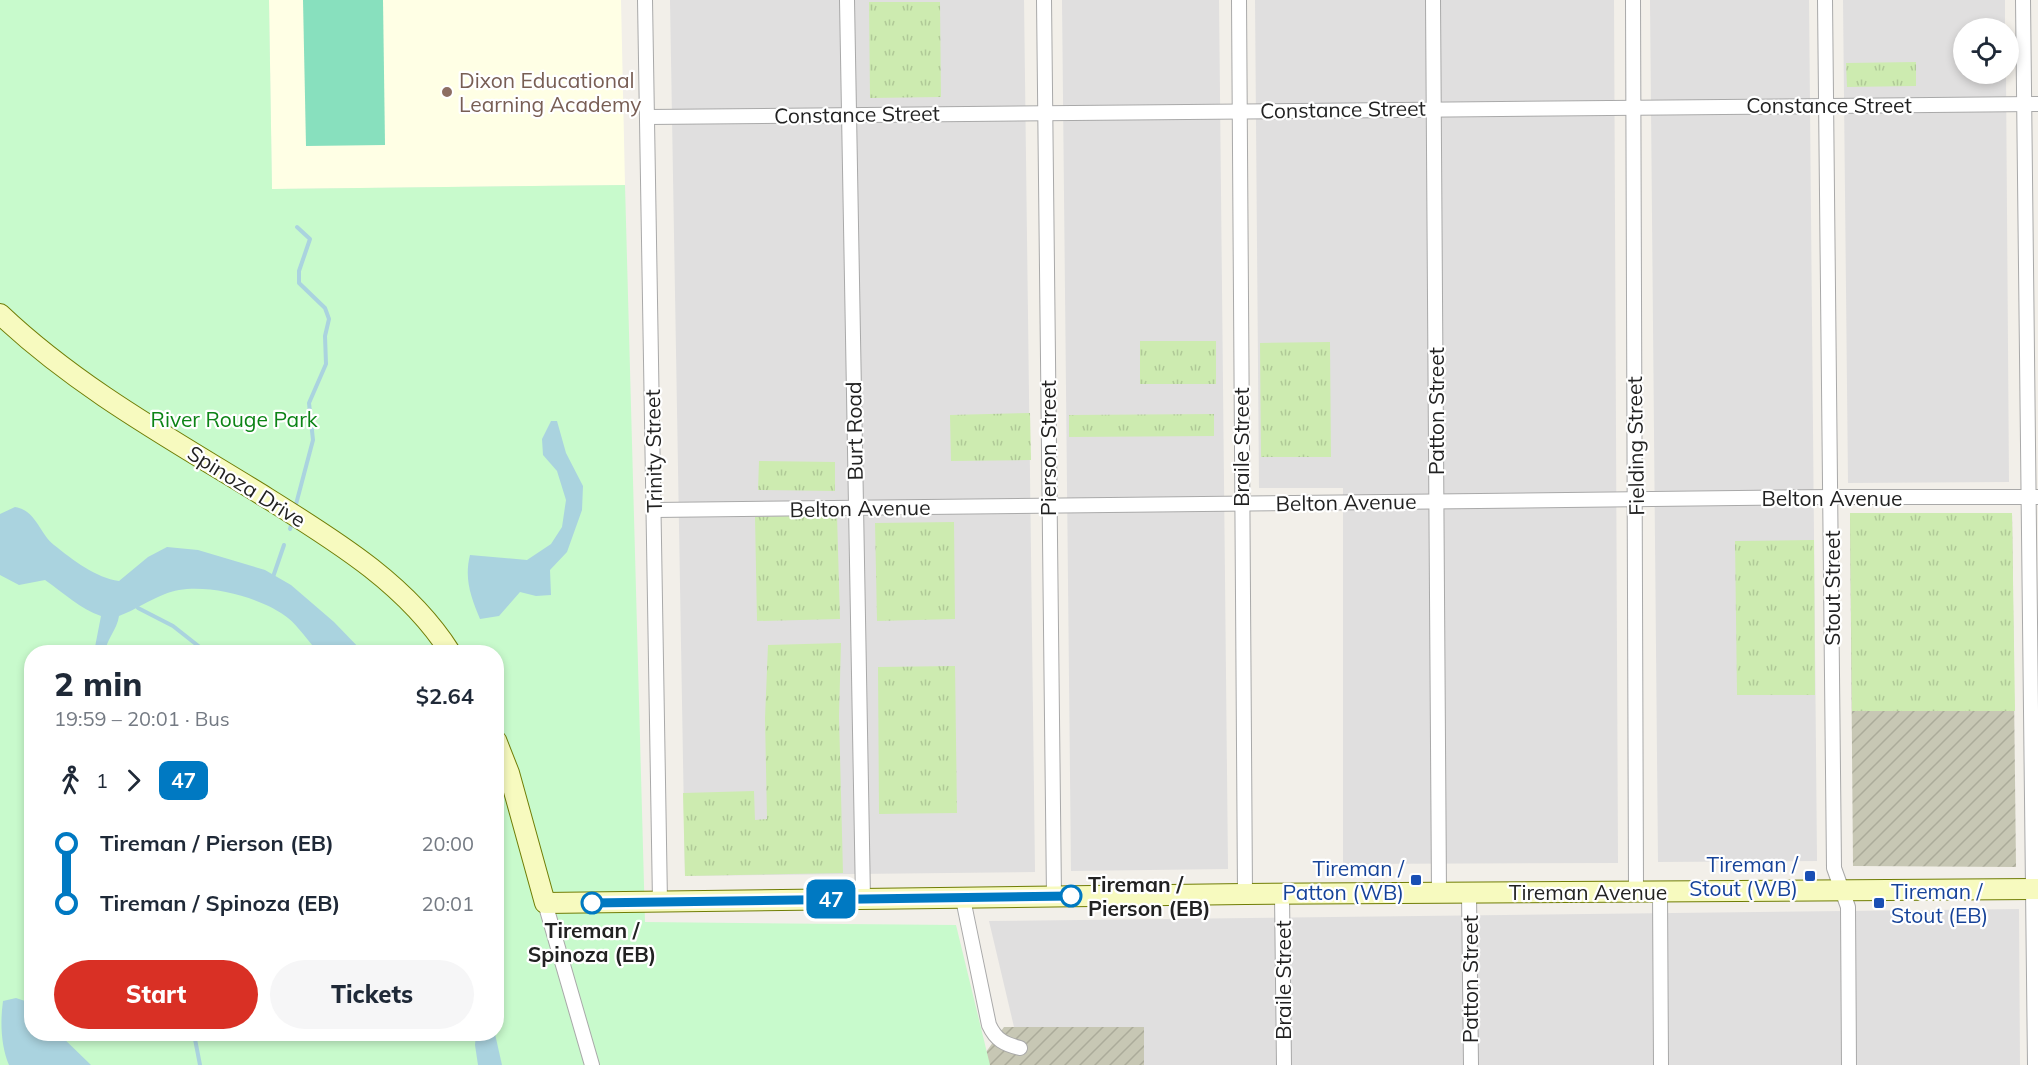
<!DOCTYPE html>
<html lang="en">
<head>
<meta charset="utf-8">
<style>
  body { margin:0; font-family:Mulish,sans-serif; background:#f6f6f7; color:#1f2937; height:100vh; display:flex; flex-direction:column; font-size:22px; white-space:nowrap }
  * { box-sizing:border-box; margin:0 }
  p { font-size:20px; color:#747a83 }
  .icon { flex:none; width:33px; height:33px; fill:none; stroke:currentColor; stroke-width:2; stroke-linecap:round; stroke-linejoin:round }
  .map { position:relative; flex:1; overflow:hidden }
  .drawer { position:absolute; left:24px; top:645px; width:480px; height:396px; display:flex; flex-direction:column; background:#fff; border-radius:24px; box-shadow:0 3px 9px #0003 }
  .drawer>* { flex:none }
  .badge { padding:0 12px; border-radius:9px; font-size:21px; line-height:39px }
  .buttons { position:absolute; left:1953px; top:18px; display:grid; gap:12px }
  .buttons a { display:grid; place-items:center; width:66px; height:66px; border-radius:50%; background:#fff; box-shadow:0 3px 9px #0003; font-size:30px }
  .map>.badge { position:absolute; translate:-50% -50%; box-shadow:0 0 0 3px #fff }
  .legs { display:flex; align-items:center; gap:9px; height:66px; padding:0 30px; font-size:20px }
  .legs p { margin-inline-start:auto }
  .summary { display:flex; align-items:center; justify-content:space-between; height:102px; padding:0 30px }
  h1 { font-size:33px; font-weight:800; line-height:45px }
  .action { display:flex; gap:12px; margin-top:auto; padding:12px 30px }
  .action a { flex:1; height:69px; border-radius:36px; background:#d93025; color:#fff; font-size:24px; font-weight:800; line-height:69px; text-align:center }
  .action a+a { background:#f6f6f7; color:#1f2937 }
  ul { padding:0 30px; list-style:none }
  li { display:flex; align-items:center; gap:21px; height:60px; font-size:22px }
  li i { display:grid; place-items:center; width:9px; height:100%; margin:0 8px; background:currentColor }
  li i::after { content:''; width:15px; height:15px; margin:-8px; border:4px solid; border-radius:50%; background:#fff }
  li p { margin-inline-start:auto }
  li:first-child i { background:linear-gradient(#0000 50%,currentColor 0) }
  li:last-child i { background:linear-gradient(currentColor 50%,#0000 0) }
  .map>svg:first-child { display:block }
  .residential { fill:#e0dfdf }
  .education { fill:#ffffe5 }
  .construction { fill:url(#construction-furrows) }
  .grass { fill:url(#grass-tufts) }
  .park { fill:#c8facc; fill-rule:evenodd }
  .pitch { fill:#88e0be }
  .water { fill:#aad3df }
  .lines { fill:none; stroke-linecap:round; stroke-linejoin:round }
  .stream { stroke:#aad3df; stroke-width:4 }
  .street-casing { stroke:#a9a9a9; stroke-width:16 }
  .secondary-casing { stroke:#707d05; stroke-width:22 }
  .street { stroke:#fff; stroke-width:14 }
  .secondary { stroke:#f7fabf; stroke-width:20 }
  .line-1-casing { stroke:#fff; stroke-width:14 }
  .line-1 { stroke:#0079c2; stroke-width:9 }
  .education-dot { fill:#8d6e63; stroke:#fff; stroke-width:2 }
  .transit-dot { fill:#1a4fb4; stroke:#fff; stroke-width:2 }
  .stop-1-dot { fill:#fff; stroke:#0079c2; stroke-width:3 }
  .labels { text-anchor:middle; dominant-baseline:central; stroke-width:4.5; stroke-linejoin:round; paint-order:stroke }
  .education-label { font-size:21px; fill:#785e54; stroke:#fff; text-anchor:start }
  .street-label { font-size:21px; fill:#222; stroke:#fff }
  .park-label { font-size:21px; fill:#0c8416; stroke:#fff }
  .transit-label { font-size:21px; fill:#164399; stroke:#fff; text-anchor:end }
  .stop-label { font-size:21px; font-weight:bold; fill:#222; stroke:#fff; text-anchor:start }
</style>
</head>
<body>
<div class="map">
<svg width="2038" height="1065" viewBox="0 0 2038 1065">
  <defs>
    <pattern id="construction-furrows" width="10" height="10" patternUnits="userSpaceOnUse" patternTransform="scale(1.5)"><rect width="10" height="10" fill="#c7c7b4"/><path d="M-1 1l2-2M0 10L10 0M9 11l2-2" fill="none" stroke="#abab9a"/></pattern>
    <pattern id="grass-tufts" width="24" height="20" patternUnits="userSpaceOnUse" patternTransform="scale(1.5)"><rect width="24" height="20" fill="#cdebb0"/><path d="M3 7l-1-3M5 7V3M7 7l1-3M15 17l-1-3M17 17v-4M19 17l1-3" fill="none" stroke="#b0c997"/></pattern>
  </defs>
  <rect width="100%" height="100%" fill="#f2efe9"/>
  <!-- residential -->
  <g class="residential">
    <path d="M670,0H1024L1035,872L685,876Z"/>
    <path d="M1062,0H1219L1228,869L1071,871Z"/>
    <path d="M1255,0H1614L1618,863L1343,864V488H1259Z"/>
    <path d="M1650,0H1809L1817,861L1658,862Z"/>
    <path d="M1843,0H2005V28H1964V74H2006L2009,482L1848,483Z"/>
    <path d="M2019,909L2020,1065H1144L1143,1027H1014L989,921Z"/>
  </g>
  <!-- education -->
  <path class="education" d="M269,0H621L625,185L272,189Z"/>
  <!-- construction -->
  <g class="construction">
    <path d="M1850,513H2012L2016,867L1853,866Z"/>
    <path d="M1004,1027H1144V1065H989L986,1052Z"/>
  </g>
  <!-- grass -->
  <g class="grass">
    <path d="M869,2H940L941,97L870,98Z"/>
    <path d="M1916,62V86L1847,87L1846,63Z"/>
    <rect x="1140" y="341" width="76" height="43"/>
    <path d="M1330,342L1331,457H1261L1260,343Z"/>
    <path d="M1030,413L1031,460L951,461L950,415Z"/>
    <path d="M1214,414V436L1069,437V415Z"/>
    <path d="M759,461L835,462V491L758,490Z"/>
    <path d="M1850,513H2012L2015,711H1852Z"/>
    <path d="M837,515L840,619L757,621L755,517Z"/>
    <path d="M954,522L955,619L877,621L875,523Z"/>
    <path d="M1814,540L1815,695H1737L1735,541Z"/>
    <path d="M841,643L839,716L843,873L685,876L683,793L754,791L755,820L767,819L765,718L768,645Z"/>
    <path d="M955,666L957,813L879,814L878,667Z"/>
  </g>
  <!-- park -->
  <path class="park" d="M0,0H269L272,189L625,185L645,922L956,925L990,1065H0ZM32,652H496V1034H32Z"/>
  <!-- pitch -->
  <path class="pitch" d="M303,0H383L385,145L306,146Z"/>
  <!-- water -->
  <g class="water">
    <path d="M551,421H557L566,453L583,486L582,510L567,552L550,570L551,595L536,596L520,592L499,616L480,619C471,597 464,579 470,555L527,560L551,544L562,527L566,500L557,471L543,455L542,439Z"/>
    <path d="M15,507C36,510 39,533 54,545C73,560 96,578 119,581L148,557L167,547L198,550L265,570L291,585L334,622L363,652H318C309,642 298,626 288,618C261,596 197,580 165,594C149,600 135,610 119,616C117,630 107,638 105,652H94L101,616C80,609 64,593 45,580L19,585L0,575V514Z"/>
    <path d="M16,998L31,1003L32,1034H59L91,1065H9C1,1046 0,1022 3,1001Z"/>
    <path d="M476,1034H495L502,1065H478L475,1045Z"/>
  </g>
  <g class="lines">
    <!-- stream -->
    <g class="stream">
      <path d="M295,508L313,440L309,403L326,364L325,336L329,319L325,308L299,283V271L310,239L297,227"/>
      <path d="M290,529L291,526"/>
      <path d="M273,577L284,545"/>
      <path d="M138,608L173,626L206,652"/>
      <path d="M194,1034L200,1065"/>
    </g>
    <!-- street casing -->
    <g class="street-casing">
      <g id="street">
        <path d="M645,0L660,902"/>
        <path d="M847,0L863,899"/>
        <path d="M1044,0L1054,897"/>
        <path d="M1239,0L1245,894"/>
        <path d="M1433,0L1439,893"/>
        <path d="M1633,0L1636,891"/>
        <path d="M1825,0L1834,868L1848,907L1849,1065"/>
        <path d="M2023,0L2035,1065"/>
        <path d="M647,117L2038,104"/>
        <path d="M654,510L1832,497H2038"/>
        <path d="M1660,891L1661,1065"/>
        <path d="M1469,893L1471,1065"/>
        <path d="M1282,895L1284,1065"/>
        <path d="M963,899L989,1025C996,1040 1004,1044 1020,1048"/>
        <path d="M545,903L592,1065"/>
      </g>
    </g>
    <!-- secondary casing -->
    <g class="secondary-casing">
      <g id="secondary">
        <path d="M0,314C79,389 175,441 267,498C334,540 407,584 450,652"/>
        <path d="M496,740L509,773L545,903L1245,894L2038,889"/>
      </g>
    </g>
    <!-- street -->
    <use href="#street" class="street"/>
    <!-- secondary -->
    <use href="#secondary" class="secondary"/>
  </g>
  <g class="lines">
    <!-- line-1 casing -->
    <g class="line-1-casing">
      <path id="line-1" d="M592,903L1071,896"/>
    </g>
    <!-- line-1 -->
    <use href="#line-1" class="line-1"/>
  </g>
  <!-- markers -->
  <circle class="education-dot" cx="447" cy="92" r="6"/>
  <g class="transit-dot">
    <rect x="1804" y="870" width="12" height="12" rx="3"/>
    <rect x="1410" y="874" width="12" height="12" rx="3"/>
    <rect x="1873" y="897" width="12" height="12" rx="3"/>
  </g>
  <g class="stop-1-dot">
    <circle cx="1071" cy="896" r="10"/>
    <circle cx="592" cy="903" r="10"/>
  </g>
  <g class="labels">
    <!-- education labels -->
    <g class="education-label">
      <text x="459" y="80">Dixon Educational<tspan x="459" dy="24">Learning Academy</tspan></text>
    </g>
    <!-- street labels -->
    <g class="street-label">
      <text x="1829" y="105">Constance Street</text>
      <text transform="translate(1343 109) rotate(-1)">Constance Street</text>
      <text transform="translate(857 114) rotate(-1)">Constance Street</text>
      <text transform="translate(1436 411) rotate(-90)">Patton Street</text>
      <text transform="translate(854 431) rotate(-91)">Burt Road</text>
      <text transform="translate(1635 446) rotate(-91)">Fielding Street</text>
      <text transform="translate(1241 447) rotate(-90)">Braile Street</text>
      <text transform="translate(1048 448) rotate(-90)">Pierson Street</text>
      <text transform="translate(653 451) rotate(-91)">Trinity Street</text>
      <text transform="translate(247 486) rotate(32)">Spinoza Drive</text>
      <text x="1832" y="498">Belton Avenue</text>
      <text transform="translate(1346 502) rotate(-1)">Belton Avenue</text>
      <text transform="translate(860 508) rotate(-1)">Belton Avenue</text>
      <text transform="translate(1832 588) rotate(-90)">Stout Street</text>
      <text x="1588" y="892">Tireman Avenue</text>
      <text transform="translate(1470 979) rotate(-90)">Patton Street</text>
      <text transform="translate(1283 980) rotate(-90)">Braile Street</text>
    </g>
    <!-- park labels -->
    <g class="park-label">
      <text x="234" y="419">River Rouge Park</text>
    </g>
    <!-- transit labels -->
    <g class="transit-label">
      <text x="1798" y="864">Tireman /<tspan x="1798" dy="24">Stout (WB)</tspan></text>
      <text x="1404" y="868">Tireman /<tspan x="1404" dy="24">Patton (WB)</tspan></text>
      <text x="1891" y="891" text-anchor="start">Tireman /<tspan x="1891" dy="24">Stout (EB)</tspan></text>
    </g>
    <!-- stop labels -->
    <g class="stop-label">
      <text x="1088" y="884">Tireman /<tspan x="1088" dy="24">Pierson (EB)</tspan></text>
      <text x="592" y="930" text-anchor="middle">Tireman /<tspan x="592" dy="24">Spinoza (EB)</tspan></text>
    </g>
  </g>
</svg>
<div class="buttons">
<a><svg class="icon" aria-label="locate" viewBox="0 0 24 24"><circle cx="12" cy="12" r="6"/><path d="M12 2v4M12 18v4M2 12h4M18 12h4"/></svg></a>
</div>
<b class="badge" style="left:831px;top:899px;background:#0079c2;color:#fff">47</b>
<section class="drawer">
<div class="summary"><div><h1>2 min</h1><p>19:59 – 20:01 · Bus</p></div><b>$2.64</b></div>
<div class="legs"><svg class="icon" aria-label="walk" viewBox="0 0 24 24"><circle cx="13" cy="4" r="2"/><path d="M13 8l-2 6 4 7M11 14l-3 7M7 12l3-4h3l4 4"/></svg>1<svg class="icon" aria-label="forward" viewBox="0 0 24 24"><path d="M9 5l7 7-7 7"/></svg><b class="badge" style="background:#0079c2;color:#fff">47</b></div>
<ul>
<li><i style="color:#0079c2"></i><b>Tireman / Pierson (EB)</b><p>20:00</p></li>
<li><i style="color:#0079c2"></i><b>Tireman / Spinoza (EB)</b><p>20:01</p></li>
</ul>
<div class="action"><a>Start</a><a>Tickets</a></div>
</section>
</div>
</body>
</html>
